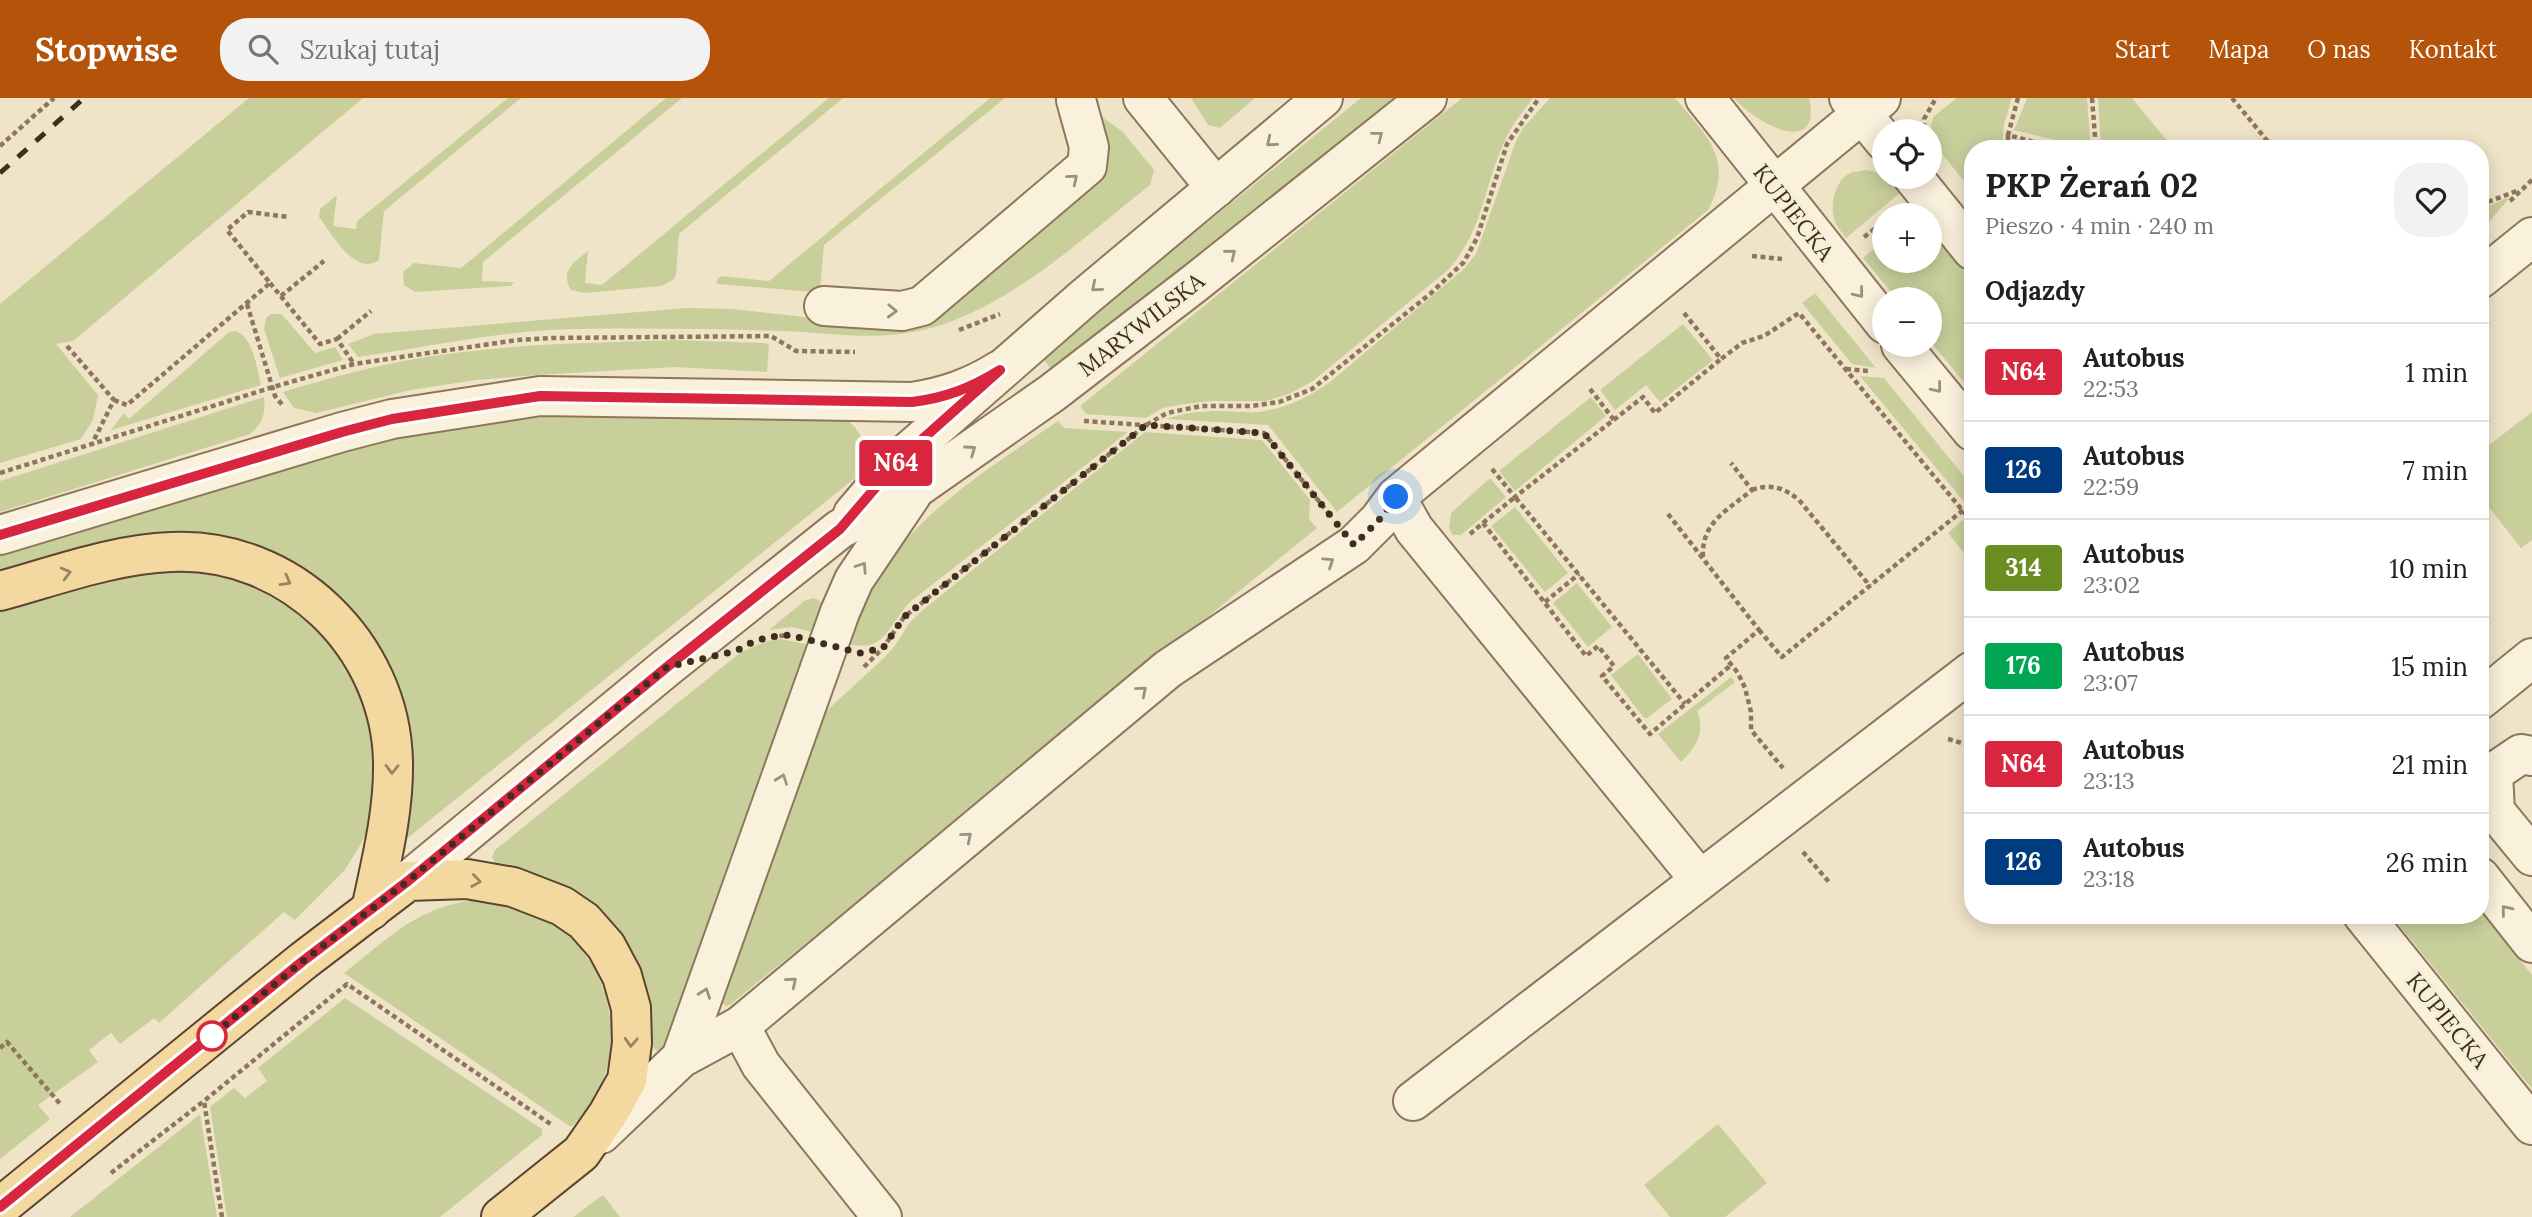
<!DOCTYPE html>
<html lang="pl">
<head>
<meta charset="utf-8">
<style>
  body { margin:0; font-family:Lora,serif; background:#f2f2f2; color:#202124; height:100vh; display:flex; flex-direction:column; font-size:26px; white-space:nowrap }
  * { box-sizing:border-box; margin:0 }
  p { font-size:23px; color:#757577 }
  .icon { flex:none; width:38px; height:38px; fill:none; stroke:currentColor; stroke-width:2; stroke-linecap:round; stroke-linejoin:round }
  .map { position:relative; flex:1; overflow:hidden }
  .sheet { position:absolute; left:1964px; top:42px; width:525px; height:784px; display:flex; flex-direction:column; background:#fff; border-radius:28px; box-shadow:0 4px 18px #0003 }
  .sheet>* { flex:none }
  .badge { padding:0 14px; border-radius:5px; font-size:24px; line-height:46px }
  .controls { position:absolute; left:1872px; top:21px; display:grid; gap:14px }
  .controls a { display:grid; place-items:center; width:70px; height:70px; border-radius:50%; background:#fff; box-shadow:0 4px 18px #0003; font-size:35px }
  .you { position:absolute; width:35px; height:35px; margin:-18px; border:5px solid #fff; border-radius:50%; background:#1a73e8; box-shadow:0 0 0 10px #1a73e833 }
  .map>.badge { position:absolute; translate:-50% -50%; box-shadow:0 0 0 4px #fff }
  h2 { padding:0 21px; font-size:26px; line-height:63px }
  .round { display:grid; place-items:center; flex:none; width:74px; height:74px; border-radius:28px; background:#f2f2f2 }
  .overview { display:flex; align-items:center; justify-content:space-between; height:119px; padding:0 21px }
  h1 { font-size:33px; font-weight:700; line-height:52px }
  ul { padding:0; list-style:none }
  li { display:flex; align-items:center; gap:21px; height:98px; padding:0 21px; border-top:2px solid #e0e0e0 }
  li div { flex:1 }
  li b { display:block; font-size:26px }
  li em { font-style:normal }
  li .badge { min-width:77px; font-weight:700; text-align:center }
  header { display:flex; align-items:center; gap:42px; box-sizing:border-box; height:98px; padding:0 35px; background:#b45309; color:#fff }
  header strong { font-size:33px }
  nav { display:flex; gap:38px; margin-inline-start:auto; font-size:24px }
  .search { width:490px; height:63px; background:#f2f2f2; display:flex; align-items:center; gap:18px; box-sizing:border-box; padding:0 24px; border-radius:28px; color:#757577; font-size:26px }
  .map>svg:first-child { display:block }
  .green { fill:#c9cf9b }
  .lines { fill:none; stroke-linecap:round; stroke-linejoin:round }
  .minor-casing { stroke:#8d765c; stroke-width:42 }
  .major-casing { stroke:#5b4430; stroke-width:42 }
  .path { stroke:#8d765c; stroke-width:4.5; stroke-dasharray:5 3.5; stroke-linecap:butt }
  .minor { stroke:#faf1dc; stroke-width:38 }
  .major { stroke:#f3d9a0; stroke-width:38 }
  .rail { stroke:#3d2e20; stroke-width:5; stroke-dasharray:12 12; stroke-linecap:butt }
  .oneway { stroke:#9c907e }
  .oneway2 { stroke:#988460 }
  .line-casing { stroke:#fff; stroke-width:16 }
  .line { stroke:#d7263d; stroke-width:10 }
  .walk { stroke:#3d2e20; stroke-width:7; stroke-dasharray:0 12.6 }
  .stop-dot { fill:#fff; stroke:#d7263d; stroke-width:3.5 }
  .labels { text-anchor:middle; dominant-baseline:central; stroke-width:6; stroke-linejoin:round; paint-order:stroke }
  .street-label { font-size:23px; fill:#3d2e20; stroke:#f7eed8 }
</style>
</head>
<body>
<header>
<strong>Stopwise</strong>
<div class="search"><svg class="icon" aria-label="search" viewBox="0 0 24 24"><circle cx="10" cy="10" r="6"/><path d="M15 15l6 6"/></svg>Szukaj tutaj</div>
<nav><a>Start</a><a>Mapa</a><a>O nas</a><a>Kontakt</a></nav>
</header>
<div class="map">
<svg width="2532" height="1119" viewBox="0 0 2532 1119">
  <rect width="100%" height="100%" fill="#f0e4c8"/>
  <!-- green -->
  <g class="green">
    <path d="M249,0H363L73,243L56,246L98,297L93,322L81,341L0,365V206Z"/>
    <path d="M508,0H521L384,113L379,162C355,179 332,136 319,119L320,111L337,97L333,128L356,131L357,123Z"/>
    <path d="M666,0H682L483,164L482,183L514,184L511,188L415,194L404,187L403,174L414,165L461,170Z"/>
    <path d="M829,0H843L679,136L676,177L673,182L661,188L584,195L571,192C560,173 573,165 588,153L585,185L602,187Z"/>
    <path d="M990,0H1005L824,147L820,192L815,194L718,186L716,183L721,178L769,183Z"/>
    <path d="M1191,0H1255L1220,30L1208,27Z"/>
    <path d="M1361,0H1394L1054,275L1043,261L1129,188Z"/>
    <path d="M1462,0H1533C1524,13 1513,25 1506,40C1484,86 1484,132 1448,172L1313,283L1289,296L1266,303H1212L1184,306L1163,310L1146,320L1086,316L1080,308Z"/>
    <path d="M1550,0H1675C1707,38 1735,62 1708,112L1337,414L1268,327L1166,321C1183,315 1202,313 1220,313C1235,313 1250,316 1265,313C1289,309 1310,298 1330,284L1464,171L1476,156L1516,43L1523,30Z"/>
    <path d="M1734,0H1809C1823,62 1753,24 1734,0Z"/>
    <path d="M1957,0H2012L2004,26L2002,51H1972V93L1931,42V27L1934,18Z"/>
    <path d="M2027,0H2087L2091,51L2014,32Z"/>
    <path d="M2098,0H2132L2174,51H2101Z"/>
    <path d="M1095,14L1123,34L1154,72L1150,87C1088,136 1019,201 944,226C883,246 841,235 781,233C714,231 646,230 579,231C505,232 431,248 358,259L348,246L374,236L687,210L733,211L899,230L1099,73Z"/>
    <path d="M1867,72C1884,76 1891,80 1901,94L1846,140C1843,136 1839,131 1836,126C1829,111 1833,84 1850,75C1854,73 1862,73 1867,72Z"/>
    <path d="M2507,100L2508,102L2480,134V111Z"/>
    <path d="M1930,129L1972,182V294L1930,243V201H1897L1863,160L1885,142V163H1930Z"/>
    <path d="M1815,195L1876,270L1852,266L1802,205Z"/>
    <path d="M271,216H281L285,220L315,255L335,249L343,262L280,280L264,231L266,220Z"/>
    <path d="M1683,226L1713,262L1660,304L1646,287L1615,312L1600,292Z"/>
    <path d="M234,233C253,236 257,271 261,287L111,332L124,315L129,321L228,235Z"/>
    <path d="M676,242L765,245L769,247L767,274L675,269L537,277L476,282L411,292L316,315L294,310L283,294C322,282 362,271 403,263C493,246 584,245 676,242Z"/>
    <path d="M1860,278L1884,280L1972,388V399L1965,405Z"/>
    <path d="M264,299C266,315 263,325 250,336L0,414V383Z"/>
    <path d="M1591,299L1606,318L1515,393L1499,373Z"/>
    <path d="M598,314L847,322C867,337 870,361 855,380L405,742L402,741L391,574L363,527L283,462L0,475V457C101,425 202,389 304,361C400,334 499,322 598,314Z"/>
    <path d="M2532,314V442L2521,450L2480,398V354Z"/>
    <path d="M1058,323L1064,330L1128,334L911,503C887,527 888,555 847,546C855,526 862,505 873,486C917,413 990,370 1058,323Z"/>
    <path d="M1145,334L1262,342L1310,402L1309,421L1317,430L731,906L726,908L722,905L723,900L823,616L884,560L894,549L910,524L924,511Z"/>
    <path d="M1490,380L1506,399L1461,437H1453L1449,430L1451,415Z"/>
    <path d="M1515,409L1568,475L1545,494L1491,428Z"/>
    <path d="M1963,422L1972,434V465L1948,435Z"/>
    <path d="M148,471L206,472L268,491L321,531L348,566L364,602L373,637L376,682L372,720L361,746L344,773L295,822L284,814L159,925L154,920L120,946L111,935L89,952L98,964L38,1007L50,1021L0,1061V511Z"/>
    <path d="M1577,485L1612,529L1588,549L1553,505Z"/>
    <path d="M813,500L820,503L823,509L816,535L792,529L769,532L804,503Z"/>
    <path d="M781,541L811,547L669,949L657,953L650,947L563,788L528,774L496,768L492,759L495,752L741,554L767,543Z"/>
    <path d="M1638,556L1672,601L1647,620H1644L1611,577Z"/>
    <path d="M1731,579L1735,584L1697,613C1706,635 1696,649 1681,664L1658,636Z"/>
    <path d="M474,802C500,804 530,808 551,823C620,870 634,970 571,1029L344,875C389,840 415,810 474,802Z"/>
    <path d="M2480,812L2532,877V991L2391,817H2480Z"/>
    <path d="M345,900L542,1031V1037L440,1119H227L210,1009L234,990L245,1000L267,983L258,970Z"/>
    <path d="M200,1016L217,1119H70L189,1025Z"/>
    <path d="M1718,1026L1767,1085L1725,1119H1670L1644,1087Z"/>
    <path d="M603,1097L620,1119H573Z"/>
  </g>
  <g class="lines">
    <!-- minor casing -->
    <g class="minor-casing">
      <g id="minor">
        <path d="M1143,0L1216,90"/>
        <path d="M1705,0L1885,226"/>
        <path d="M1849,0L1885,44"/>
        <path d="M1913,79L1972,152"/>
        <path d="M2480,181L2532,139"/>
        <path d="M824,208L902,213L922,208L1087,68L1089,49L1076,2"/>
        <path d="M1901,247L1972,333"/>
        <path d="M1396,399L1414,431L1700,782"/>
        <path d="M853,416L900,361L1085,199L1323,0"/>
        <path d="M0,437L342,334L392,321L540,298L912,304C945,299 971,290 1000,272"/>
        <path d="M2480,602L2532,560"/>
        <path d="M2532,658L2521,656L2493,675L2495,713L2532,758"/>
        <path d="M2480,779L2532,845"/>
        <path d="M408,783L667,569L840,431L915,391L1052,295L1195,185L1427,0"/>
        <path d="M2363,817L2532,1027"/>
        <path d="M740,928L761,967L882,1119"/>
        <path d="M681,960L840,514L854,482L912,396"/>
        <path d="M1413,1003L1972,573"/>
        <path d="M601,1036L681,960L740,928L1168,571L1354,447L1379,422L1396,399L1881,0"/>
      </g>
    </g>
    <!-- major casing -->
    <g class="major-casing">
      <g id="major">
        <path d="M0,493C55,478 114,456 171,454C289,448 391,547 393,664C394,714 381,764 371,812"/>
        <path d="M0,1109L303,863L408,783L467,781L513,789L562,808L584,823L606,848L622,878L631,910L632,945L627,982L608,1016L581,1055L501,1119"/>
      </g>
    </g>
    <!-- path -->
    <g class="path">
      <path d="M2018,0L2008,37L2060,51"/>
      <path d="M2092,0L2096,51"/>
      <path d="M2232,0L2274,51"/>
      <path d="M1924,30V21L1936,0"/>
      <path d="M2008,37V51"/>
      <path d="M0,48L54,0"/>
      <path d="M2510,103L2532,82"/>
      <path d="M2480,107L2519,92"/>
      <path d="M1864,139L1885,123"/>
      <path d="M1752,158L1782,161"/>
      <path d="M270,185L320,246L337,241L354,266"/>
      <path d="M281,198L324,163"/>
      <path d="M247,206L275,298L284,309"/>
      <path d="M1684,215L1721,261L1742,245L1764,238L1799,215L1972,424"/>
      <path d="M959,232L1000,216"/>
      <path d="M337,241L371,213"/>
      <path d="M67,248L114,302L92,346"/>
      <path d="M1846,271L1869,273"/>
      <path d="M1590,291L1614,322"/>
      <path d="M114,302L127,307L270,185L227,132L248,114L289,119"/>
      <path d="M1084,323L1264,335L1330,417"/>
      <path d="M1492,371L1515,399L1643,299L1655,315L1721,261"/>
      <path d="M0,375L273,289L354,266L517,242L553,240L771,238L796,253L855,254"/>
      <path d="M1752,392C1770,385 1785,390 1799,402L1870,488"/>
      <path d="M1668,416L1759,532L1726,560L1738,575L1745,590L1751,614V632L1783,670"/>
      <path d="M1483,425L1515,399L1685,606"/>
      <path d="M1470,436L1483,425L1586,558L1598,548L1614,568L1602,578L1650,636L1731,567"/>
      <path d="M1703,459C1701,424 1728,412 1752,392L1731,365"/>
      <path d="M1545,504L1579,476"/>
      <path d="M1759,532L1782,559L1972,405"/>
      <path d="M771,539L790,537"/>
      <path d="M864,569L883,550L904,519L1146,327L1167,315L1201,308H1251L1279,304L1312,291L1430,196L1464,164L1477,140L1507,46L1539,0"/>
      <path d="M1948,641L1972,648"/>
      <path d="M1803,754L1829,784"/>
      <path d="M0,950L7,944L61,1007"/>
      <path d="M111,1075L204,1003"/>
      <path d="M222,1119L204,1003L347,886L552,1027"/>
    </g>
    <!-- minor -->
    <use href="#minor" class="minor"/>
    <!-- major -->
    <use href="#major" class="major"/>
    <!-- rail -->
    <path class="rail" d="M0,75L84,0"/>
  </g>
  <!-- one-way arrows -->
  <defs><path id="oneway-chevron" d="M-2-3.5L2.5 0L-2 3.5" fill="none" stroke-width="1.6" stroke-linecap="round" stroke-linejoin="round" transform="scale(1.75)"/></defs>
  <g class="oneway">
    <use href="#oneway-chevron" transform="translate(1378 38) rotate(-38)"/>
    <use href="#oneway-chevron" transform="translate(1271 44) rotate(140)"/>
    <use href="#oneway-chevron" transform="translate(1073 81) rotate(-40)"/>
    <use href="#oneway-chevron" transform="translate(1231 156) rotate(-39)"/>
    <use href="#oneway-chevron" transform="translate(1096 189) rotate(140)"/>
    <use href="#oneway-chevron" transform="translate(1859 195) rotate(51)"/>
    <use href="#oneway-chevron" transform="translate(892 213) rotate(2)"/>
    <use href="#oneway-chevron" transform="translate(1937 290) rotate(51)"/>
    <use href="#oneway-chevron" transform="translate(971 352) rotate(-35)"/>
    <use href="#oneway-chevron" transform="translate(1329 464) rotate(-34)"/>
    <use href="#oneway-chevron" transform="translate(862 469) rotate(-56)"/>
    <use href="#oneway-chevron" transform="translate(1142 593) rotate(-40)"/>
    <use href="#oneway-chevron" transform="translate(782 681) rotate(-70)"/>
    <use href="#oneway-chevron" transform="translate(967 739) rotate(-40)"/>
    <use href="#oneway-chevron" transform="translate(2506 812) rotate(-129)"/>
    <use href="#oneway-chevron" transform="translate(792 884) rotate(-40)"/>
    <use href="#oneway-chevron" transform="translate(705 895) rotate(-70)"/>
  </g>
  <g class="oneway2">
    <use href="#oneway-chevron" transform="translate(66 475) rotate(-15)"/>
    <use href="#oneway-chevron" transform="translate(286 483) rotate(29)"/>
    <use href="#oneway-chevron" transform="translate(392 671) rotate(91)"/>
    <use href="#oneway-chevron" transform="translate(476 783) rotate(8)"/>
    <use href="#oneway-chevron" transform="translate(631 944) rotate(93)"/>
  </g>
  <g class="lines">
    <!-- line casing -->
    <g class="line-casing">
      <path id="line" d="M0,437L342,334L392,321L540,298L912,304C945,300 971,290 1000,272L900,361L840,431L667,569L408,783L303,863L0,1109"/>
    </g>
    <!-- line -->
    <use href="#line" class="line"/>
    <!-- walk -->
    <path class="walk" d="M212,938L204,944L303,863L408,783L667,569L736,553L751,545L768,539L790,537L860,555L883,550L904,519L1146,327L1264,335L1354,447L1379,422L1396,399"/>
  </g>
  <!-- markers -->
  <circle class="stop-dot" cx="212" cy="938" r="14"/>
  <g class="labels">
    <!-- street labels -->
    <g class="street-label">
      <text transform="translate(1794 114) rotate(52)">KUPIECKA</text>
      <text transform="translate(1141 226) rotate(-38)">MARYWILSKA</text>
      <text transform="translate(2448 922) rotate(51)">KUPIECKA</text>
    </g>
  </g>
</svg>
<div class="controls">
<a><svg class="icon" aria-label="locate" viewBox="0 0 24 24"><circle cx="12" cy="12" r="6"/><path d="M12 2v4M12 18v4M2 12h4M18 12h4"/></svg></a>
<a>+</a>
<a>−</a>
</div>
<div class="you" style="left:1396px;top:399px"></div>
<b class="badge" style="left:896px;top:365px;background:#d7263d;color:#fff">N64</b>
<section class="sheet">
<div class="overview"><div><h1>PKP Żerań 02</h1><p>Pieszo · 4 min · 240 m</p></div><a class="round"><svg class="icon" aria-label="heart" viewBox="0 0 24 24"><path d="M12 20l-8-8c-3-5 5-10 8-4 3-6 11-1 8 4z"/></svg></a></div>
<h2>Odjazdy</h2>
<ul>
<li><span class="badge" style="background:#d7263d;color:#fff">N64</span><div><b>Autobus</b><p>22:53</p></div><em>1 min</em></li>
<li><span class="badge" style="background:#003b80;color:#fff">126</span><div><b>Autobus</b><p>22:59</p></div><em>7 min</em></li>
<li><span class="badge" style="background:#6b8e23;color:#fff">314</span><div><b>Autobus</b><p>23:02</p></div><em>10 min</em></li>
<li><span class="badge" style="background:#00a651;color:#fff">176</span><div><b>Autobus</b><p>23:07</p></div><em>15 min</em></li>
<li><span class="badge" style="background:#d7263d;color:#fff">N64</span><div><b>Autobus</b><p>23:13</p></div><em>21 min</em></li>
<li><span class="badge" style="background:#003b80;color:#fff">126</span><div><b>Autobus</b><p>23:18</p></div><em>26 min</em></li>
</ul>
</section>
</div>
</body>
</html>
